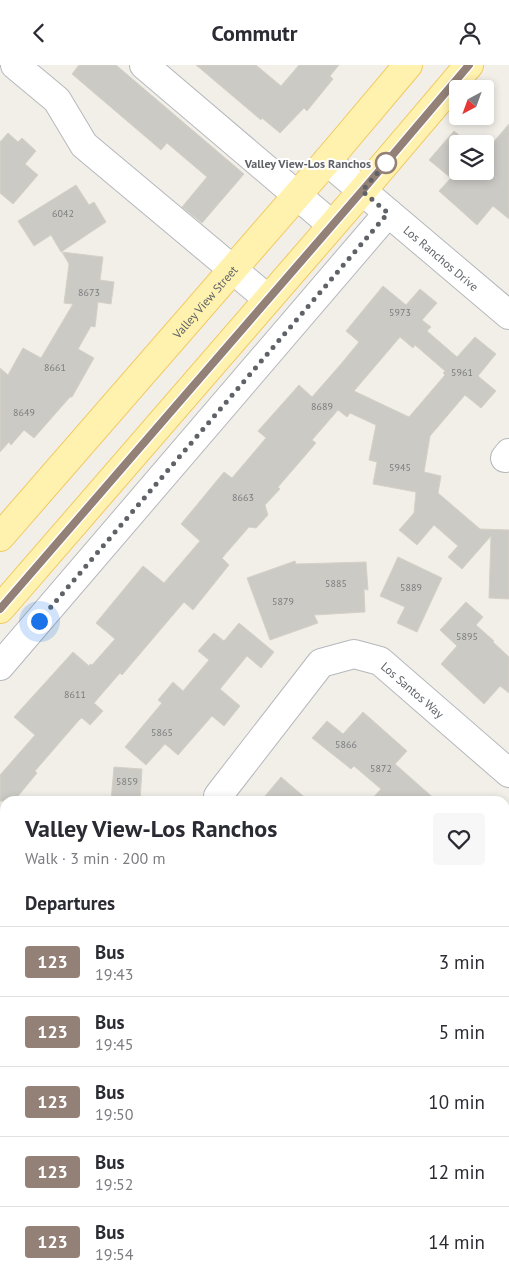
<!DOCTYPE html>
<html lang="en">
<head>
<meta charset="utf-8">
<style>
  body { margin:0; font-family:"PT Sans",sans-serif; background:#f7f7f7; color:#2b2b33; height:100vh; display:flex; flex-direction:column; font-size:19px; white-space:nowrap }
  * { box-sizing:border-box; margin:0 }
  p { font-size:16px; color:#7c7c81 }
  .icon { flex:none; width:28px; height:28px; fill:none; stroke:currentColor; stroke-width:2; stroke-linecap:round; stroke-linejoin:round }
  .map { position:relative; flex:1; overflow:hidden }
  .panel { position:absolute; left:0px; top:731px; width:510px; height:491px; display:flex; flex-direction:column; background:#fff; border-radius:15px 15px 0 0; box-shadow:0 2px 8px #0003 }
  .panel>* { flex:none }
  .badge { padding:0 10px; border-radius:4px; font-size:18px; line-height:32px }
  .needle { width:32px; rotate:221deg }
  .buttons { position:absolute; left:449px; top:15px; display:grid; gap:10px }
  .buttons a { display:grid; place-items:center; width:45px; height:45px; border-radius:5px; background:#fff; box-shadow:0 2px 8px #0003; font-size:25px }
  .you { position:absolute; width:25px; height:25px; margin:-12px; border:4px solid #fff; border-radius:50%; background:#1a73e8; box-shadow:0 0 0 8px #1a73e833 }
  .map>.badge { position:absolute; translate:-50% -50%; box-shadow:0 0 0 2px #fff }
  h2 { padding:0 25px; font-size:19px; line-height:45px }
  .round { display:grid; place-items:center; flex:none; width:52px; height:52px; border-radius:5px; background:#f7f7f7 }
  .head { display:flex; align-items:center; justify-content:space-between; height:85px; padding:0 25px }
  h1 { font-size:24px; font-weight:700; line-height:38px }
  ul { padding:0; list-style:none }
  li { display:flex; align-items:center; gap:15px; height:70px; padding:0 25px; border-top:1px solid #e1e1e2 }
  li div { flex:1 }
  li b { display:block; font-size:19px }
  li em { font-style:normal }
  li .badge { min-width:55px; font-weight:700; text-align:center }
  header { display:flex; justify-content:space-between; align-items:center; height:65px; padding:0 25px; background:#fff; font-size:22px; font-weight:700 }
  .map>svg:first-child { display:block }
  .building { fill:#cccac5; stroke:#d6d1c6; fill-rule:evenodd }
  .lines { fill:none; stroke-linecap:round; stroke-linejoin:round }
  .minor-casing { stroke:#b5b8bc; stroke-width:30 }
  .major-casing { stroke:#f2c960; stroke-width:30 }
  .minor { stroke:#fff; stroke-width:28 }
  .major { stroke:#fff2af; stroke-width:28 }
  .line-casing { stroke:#fff; stroke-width:11 }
  .line { stroke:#938177; stroke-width:8 }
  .walk { stroke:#5f6368; stroke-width:5; stroke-dasharray:0 9 }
  .stop-dot { fill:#fff; stroke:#938177; stroke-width:2.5 }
  .labels { text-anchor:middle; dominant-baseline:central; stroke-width:4; stroke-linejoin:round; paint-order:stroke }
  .number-label { font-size:10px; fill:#7a7d7f }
  .stop-label { font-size:12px; font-weight:bold; fill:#5f6368; stroke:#fff; text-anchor:end }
  .street-label { font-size:12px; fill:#5f6368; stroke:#fff }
</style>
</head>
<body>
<header><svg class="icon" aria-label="back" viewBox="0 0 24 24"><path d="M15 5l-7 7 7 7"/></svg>Commutr<svg class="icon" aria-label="person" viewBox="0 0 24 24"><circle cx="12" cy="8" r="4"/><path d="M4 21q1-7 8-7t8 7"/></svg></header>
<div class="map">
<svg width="509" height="1222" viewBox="0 0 509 1222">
  <rect width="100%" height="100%" fill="#f1efe8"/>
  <!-- building -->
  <g class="building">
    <path d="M79,0H116L244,109L202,158L182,142L207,112L167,78L161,85L72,9Z"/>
    <path d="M196,0H256L281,21L299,0H339L330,11L333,14L307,46L304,43L280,68L262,53L261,55Z"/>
    <path d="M509,59V154L493,141L477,160L439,126L451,113L429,95L454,66L470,79H458V106H485V87Z"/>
    <path d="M8,68L18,77L22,73L36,86L25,99L38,110L13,139L0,128V77Z"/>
    <path d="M76,120L89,140L94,137L106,157L61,187L51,170L34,181L18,156Z"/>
    <path d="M62,187L103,192L100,215L114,217L111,239L98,237L95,262L91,261L78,284L94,293L72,332H70L34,373L24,365L11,380L9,377L0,387V303L8,310L23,283L41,293L73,239L64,238L69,199Z"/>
    <path d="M383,221L406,240L420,224L437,238L422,255L431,262L427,266L457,292L475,272L496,289L478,311L496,326L481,343L465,330L430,371L424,407L441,411L438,428L480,464L509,465V534L489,533L491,471L462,504L448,492L458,481L434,460L417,480L399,465L414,448L416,427L373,419L377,397L369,395L376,360L350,348L347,352L338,345L312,375L316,378L278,422L280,424L265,440L268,450L256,463L249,462L222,493L229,500L193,545L184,537L122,610L120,608L94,638L103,646L90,660L82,653L80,654L35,706L37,708L14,736H0V710L35,670L14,652L73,587L89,601L90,599L92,600L115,574L96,558L143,501L164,518L200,476L181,459L224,407L232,413L266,373L258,366L299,320L312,332L341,299L359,277L346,266ZM400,272L413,283L415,280L445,306L443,308L445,310L409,352L354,326Z"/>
    <path d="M398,492L442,513L417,567L397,558L405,542L380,531Z"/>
    <path d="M295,496L296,499L366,497L368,525L364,524L365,547L314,550L318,558L270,575L247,513Z"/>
    <path d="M466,537L483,552L476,560L494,576L493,577L509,592V628L500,621L484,639L441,599L457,581L440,565Z"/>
    <path d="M239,558L274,587L261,603L247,591L220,624L240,641L224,661L212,651L178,690L165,679L146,700L125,682L162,638L158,635L173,617L183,626L209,595L198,586L214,568L224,576Z"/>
    <path d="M363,647L407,686L395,699L437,736H370L381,724L354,701L351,704L312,673L327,656L343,669Z"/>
    <path d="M114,702L142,704L140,736H111Z"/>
    <path d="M281,712L309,736H261Z"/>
  </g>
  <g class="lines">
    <!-- minor casing -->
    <g class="minor-casing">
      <g id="minor">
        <path d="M15,0L57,35L84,80L268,234"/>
        <path d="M144,0L332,160"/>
        <path id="s1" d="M327,96L509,250"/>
        <path d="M505,393L509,388"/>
        <path d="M0,601L388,148"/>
        <path id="s2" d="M218,736V731L321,598L354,589L380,596L509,708"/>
        <path d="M0,915L5,920"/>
        <path d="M505,1023L509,1027"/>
        <path d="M355,1218L360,1222"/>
      </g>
    </g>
    <!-- major casing -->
    <g class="major-casing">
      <g id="major">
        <path id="s3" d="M0,472L327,96L408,0"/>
        <path d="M0,544L362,126L469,0"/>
      </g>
    </g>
    <!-- minor -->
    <use href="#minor" class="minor"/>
    <!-- major -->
    <use href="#major" class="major"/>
  </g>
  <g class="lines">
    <!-- line casing -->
    <g class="line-casing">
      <path id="line" d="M0,544L362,126L469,0"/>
    </g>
    <!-- line -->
    <use href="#line" class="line"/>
    <!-- walk -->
    <path class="walk" d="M39,556L388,148L362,126L386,98"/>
  </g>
  <!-- markers -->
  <circle class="stop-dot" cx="386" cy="98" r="10"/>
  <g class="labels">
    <!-- number labels -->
    <g class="number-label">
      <text x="63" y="148">6042</text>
      <text x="89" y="227">8673</text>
      <text x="400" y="247">5973</text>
      <text x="55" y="302">8661</text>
      <text x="462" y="307">5961</text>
      <text x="322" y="341">8689</text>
      <text x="24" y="347">8649</text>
      <text x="400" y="402">5945</text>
      <text x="243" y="432">8663</text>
      <text x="336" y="518">5885</text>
      <text x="411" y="522">5889</text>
      <text x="283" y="536">5879</text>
      <text x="467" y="571">5895</text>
      <text x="75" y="629">8611</text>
      <text x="162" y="667">5865</text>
      <text x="346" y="679">5866</text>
      <text x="381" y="703">5872</text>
      <text x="127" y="716">5859</text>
    </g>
    <!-- stop labels -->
    <g class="stop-label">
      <text x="371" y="98">Valley View-Los Ranchos</text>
    </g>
    <!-- street labels -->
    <g class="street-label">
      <text stroke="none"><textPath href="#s1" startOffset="150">Los Ranchos Drive</textPath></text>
      <text stroke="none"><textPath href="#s3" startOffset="312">Valley View Street</textPath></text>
      <text stroke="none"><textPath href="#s2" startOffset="278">Los Santos Way</textPath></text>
    </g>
  </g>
</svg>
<div class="buttons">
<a><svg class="needle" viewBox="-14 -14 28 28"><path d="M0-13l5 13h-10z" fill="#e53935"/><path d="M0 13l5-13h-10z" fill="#7c7c81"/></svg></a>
<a><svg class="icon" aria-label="layers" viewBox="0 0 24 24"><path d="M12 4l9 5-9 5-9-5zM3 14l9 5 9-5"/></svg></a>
</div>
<div class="you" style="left:39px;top:556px"></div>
<section class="panel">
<div class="head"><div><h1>Valley View-Los Ranchos</h1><p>Walk · 3 min · 200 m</p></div><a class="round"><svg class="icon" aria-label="heart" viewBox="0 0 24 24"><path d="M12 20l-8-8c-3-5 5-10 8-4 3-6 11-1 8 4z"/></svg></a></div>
<h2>Departures</h2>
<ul>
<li><span class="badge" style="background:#938177;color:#fff">123</span><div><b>Bus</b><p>19:43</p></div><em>3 min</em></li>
<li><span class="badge" style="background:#938177;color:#fff">123</span><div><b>Bus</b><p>19:45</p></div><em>5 min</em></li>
<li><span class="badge" style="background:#938177;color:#fff">123</span><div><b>Bus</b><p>19:50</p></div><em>10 min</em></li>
<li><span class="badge" style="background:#938177;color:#fff">123</span><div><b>Bus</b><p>19:52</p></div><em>12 min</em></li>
<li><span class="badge" style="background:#938177;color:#fff">123</span><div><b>Bus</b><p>19:54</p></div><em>14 min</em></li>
</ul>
</section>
</div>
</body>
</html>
